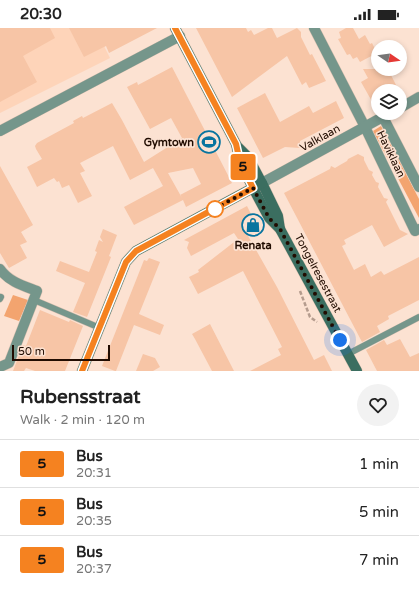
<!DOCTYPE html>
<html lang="en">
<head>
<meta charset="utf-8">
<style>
  body { margin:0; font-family:"Varela Round",sans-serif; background:#f2f2f2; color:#222; height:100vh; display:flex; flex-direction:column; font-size:15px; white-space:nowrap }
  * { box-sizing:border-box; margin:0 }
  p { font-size:13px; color:#767676 }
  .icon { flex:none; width:22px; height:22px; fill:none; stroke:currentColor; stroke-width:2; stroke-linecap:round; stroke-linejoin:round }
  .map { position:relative; height:343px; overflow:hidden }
  .drawer { display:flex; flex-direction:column; background:#fff; flex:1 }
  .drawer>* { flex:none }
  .badge { padding:0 8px; border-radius:3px; font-size:14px; line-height:26px }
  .needle { width:26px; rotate:103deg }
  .controls { position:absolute; left:371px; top:12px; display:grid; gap:8px }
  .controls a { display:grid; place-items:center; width:36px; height:36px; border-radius:50%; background:#fff; box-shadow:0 2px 6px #0003; font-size:20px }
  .scale { position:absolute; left:12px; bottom:10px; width:98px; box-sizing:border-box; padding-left:4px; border:2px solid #210c01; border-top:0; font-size:11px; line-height:14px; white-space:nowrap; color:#210c01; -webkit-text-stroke:3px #fce2d2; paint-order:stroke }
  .you { position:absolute; width:20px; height:20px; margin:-10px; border:3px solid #fff; border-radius:50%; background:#1a73e8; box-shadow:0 0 0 6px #1a73e833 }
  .map>.badge { position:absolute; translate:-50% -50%; box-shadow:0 0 0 2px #fff }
  .round { display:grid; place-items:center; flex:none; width:42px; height:42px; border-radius:21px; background:#f2f2f2 }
  .overview { display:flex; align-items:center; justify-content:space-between; height:68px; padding:0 20px }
  h1 { font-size:19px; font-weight:700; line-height:30px }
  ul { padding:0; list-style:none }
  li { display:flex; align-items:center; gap:12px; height:48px; padding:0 20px; border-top:1px solid #e0e0e0 }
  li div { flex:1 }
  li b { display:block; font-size:15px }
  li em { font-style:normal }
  li .badge { min-width:44px; font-weight:700; text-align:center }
  .status { display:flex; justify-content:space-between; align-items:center; height:28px; padding:0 20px; background:#fff; direction:ltr }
  .status svg { height:11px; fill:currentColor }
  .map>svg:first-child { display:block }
  .built { fill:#fed4b9 }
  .green { fill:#f3a46f }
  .building { fill:#f7c5a6; fill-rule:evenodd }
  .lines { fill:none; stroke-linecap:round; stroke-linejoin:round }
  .lane-casing { stroke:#d9c0b1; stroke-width:7 }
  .street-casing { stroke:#d9c0b1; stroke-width:11 }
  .secondary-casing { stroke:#d9c0b1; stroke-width:11 }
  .path { stroke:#b59c8e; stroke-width:2.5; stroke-dasharray:4 2; stroke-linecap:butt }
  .lane { stroke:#75968b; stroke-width:6 }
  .street { stroke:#75968b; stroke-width:10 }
  .secondary { stroke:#3b6e60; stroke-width:10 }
  .line-casing { stroke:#fff; stroke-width:9 }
  .line { stroke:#f58220; stroke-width:6 }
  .walk { stroke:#210c01; stroke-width:4; stroke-dasharray:0 7.2 }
  .stop-dot { fill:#fff; stroke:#f58220; stroke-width:2 }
  .labels { text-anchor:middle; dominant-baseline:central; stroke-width:3.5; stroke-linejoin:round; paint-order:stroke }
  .street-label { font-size:11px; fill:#210c01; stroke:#fce2d2 }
  .poi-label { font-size:11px; font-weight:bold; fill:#210c01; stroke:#fce2d2; text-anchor:end }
</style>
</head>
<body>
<div class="status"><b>20:30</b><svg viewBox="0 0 49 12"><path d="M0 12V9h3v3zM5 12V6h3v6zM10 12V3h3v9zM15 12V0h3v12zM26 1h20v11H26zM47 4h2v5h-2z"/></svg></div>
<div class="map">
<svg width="419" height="343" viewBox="0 0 419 343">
  <rect width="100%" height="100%" fill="#fce2d2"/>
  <!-- built -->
  <path class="built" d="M0,0H95L110,30L0,85Z"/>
  <!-- green -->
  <g class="green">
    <path d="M381,98L419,171V190L373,103Z"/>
    <path d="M13,267L28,272L19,293L4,288Z"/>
  </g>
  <!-- building -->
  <g class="building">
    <path d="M0,0H50L55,10L23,28L37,54L0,74Z"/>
    <path d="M69,0H157L109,25L106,18L84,29Z"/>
    <path d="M196,0H246L248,4L251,2L254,7L268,0H272L277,10L297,0L301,4V9L310,27L312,26L326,53L309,60L306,54L302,57L287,28L232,69Z"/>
    <path d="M346,0H353L359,11L365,7L370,16L372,15L377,25L360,34L357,29L353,31L350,26L347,27L338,11L341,10L339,4Z"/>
    <path d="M172,39L232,155L186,179L183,172L134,197L124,179L163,158L153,140L130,152L113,118L80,135L85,143L80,145L92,168L78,175L69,157L62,160L59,153L57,154L54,150L37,159L27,139L42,131L36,121L35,118L37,115L74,95L73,93L82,88L83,90L112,75L122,92L144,134L182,110L171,90L150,101L127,59L137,54L138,57ZM193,140L201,156L180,167L182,170L168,145Z"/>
    <path d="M363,41H388L399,63H378V84L361,54L368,50Z"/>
    <path d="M265,65L280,94L309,78L313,85L336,73L344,90L300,113V120L285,119L263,130L237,80Z"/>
    <path d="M358,126L364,129V132L369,142L373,144L372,147L376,154L379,155L378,159L384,170L388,171L386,174L400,202L408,206L384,219L372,197L344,212L346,216L342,218L354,242L365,236L371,249L381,243L384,247L419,229V272L388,288L389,291L377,298L380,304L362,314L284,165L330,141L331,138L335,140L340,137L347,133L348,131Z"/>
    <path d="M0,138L33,197L21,204L27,214L20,217L27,230L9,240L0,225Z"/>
    <path d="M247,178L258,200L247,206L277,259L314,332L324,327L332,343H250L281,327L278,321L282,319L243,243L198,266L189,249L199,244L198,242L238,211L234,205L191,228L187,220L189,214L184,212Z"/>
    <path d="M103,201L117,207L109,228L111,229L87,289L73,284L85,255L56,243L60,233L89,244L97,224L95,223L99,212L103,214L100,209Z"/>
    <path d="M149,230L160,234L139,286L164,297L160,307L134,297L116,343H115L102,338L144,232L147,233Z"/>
    <path d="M40,282L69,294L70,292L83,298L65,343H35L26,340L24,343H13L23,317L26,318Z"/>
    <path d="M210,296L234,343H212L195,311L192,306Z"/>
    <path d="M400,311L410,329L419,325V343H377L366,322L384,312L387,317Z"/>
    <path d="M143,326L155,330L160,339L153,343H136Z"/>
  </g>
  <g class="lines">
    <!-- lane casing -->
    <g class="lane-casing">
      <g id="lane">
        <path d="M0,271L1,269"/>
        <path d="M34,272L100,300"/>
        <path d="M348,326L419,289"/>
      </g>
    </g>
    <!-- street casing -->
    <g class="street-casing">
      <g id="street">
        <path d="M314,0L365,99L415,203L419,201"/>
        <path d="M400,80L419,69"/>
        <path d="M383,89L419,159"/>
        <path d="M0,103L180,8"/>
        <path d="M262,155L390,85"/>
        <path d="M0,241C9,254 24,258 37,263L9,335L0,339"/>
      </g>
    </g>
    <!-- secondary casing -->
    <g class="secondary-casing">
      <g id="secondary">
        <path d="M175,0L236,116L240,134L253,160L269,190L280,201L357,343"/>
        <path d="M237,118L248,129L262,155L278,188L280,201"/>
        <path d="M82,343L126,234L136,223L262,155"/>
      </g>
    </g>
    <!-- path -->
    <path class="path" d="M300,263L310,289L317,294"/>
    <!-- lane -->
    <use href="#lane" class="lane"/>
    <!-- street -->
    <use href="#street" class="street"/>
    <!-- secondary -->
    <use href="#secondary" class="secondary"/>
  </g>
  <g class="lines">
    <!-- line casing -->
    <g class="line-casing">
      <path id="line" d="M82,343L126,234L136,223L253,160L240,134L236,116L175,0"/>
    </g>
    <!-- line -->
    <use href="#line" class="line"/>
    <!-- walk -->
    <path class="walk" d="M215,181L212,182L253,160L269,190L280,201L340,312"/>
  </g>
  <!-- icons -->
  <defs>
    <g id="stadium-ring" transform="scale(1.15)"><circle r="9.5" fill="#fce2d2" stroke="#08749f" stroke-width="1.5"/><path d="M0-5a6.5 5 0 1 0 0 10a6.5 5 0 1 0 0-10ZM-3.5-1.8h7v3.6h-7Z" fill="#08749f"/></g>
    <g id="shop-ring" transform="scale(1.15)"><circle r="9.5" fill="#fce2d2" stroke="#08749f" stroke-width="1.5"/><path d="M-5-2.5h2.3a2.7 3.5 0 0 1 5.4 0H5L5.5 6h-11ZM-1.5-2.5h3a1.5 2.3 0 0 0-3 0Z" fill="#08749f"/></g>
  </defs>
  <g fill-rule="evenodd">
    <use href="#stadium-ring" x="209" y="114"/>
    <use href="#shop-ring" x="253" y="197"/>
  </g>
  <!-- markers -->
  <circle class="stop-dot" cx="215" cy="181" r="8"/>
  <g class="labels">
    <!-- street labels -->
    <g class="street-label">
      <text transform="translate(320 110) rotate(-29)">Valklaan</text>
      <text transform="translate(391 126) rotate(64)">Haviklaan</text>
      <text transform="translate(318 245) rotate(62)">Tongelresestraat</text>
    </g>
    <!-- poi labels -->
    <g class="poi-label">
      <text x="194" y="114">Gymtown</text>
      <text x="253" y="217" text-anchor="middle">Renata</text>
    </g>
  </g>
</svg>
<div class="controls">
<a><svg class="needle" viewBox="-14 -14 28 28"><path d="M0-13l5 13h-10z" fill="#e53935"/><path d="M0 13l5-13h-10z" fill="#767676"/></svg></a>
<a><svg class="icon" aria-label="layers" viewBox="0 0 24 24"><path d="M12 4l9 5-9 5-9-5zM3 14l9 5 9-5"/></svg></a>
</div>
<div class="scale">50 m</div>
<div class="you" style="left:340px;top:312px"></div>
<b class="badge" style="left:243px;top:139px;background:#f58220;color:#111">5</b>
</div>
<section class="drawer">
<div class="overview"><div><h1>Rubensstraat</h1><p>Walk · 2 min · 120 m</p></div><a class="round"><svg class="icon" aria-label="heart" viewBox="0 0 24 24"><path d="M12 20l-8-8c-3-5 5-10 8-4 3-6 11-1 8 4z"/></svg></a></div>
<ul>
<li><span class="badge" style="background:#f58220;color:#111">5</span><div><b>Bus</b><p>20:31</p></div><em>1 min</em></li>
<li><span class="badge" style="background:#f58220;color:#111">5</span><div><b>Bus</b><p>20:35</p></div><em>5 min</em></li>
<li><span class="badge" style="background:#f58220;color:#111">5</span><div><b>Bus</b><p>20:37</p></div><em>7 min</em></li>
</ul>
</section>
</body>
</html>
